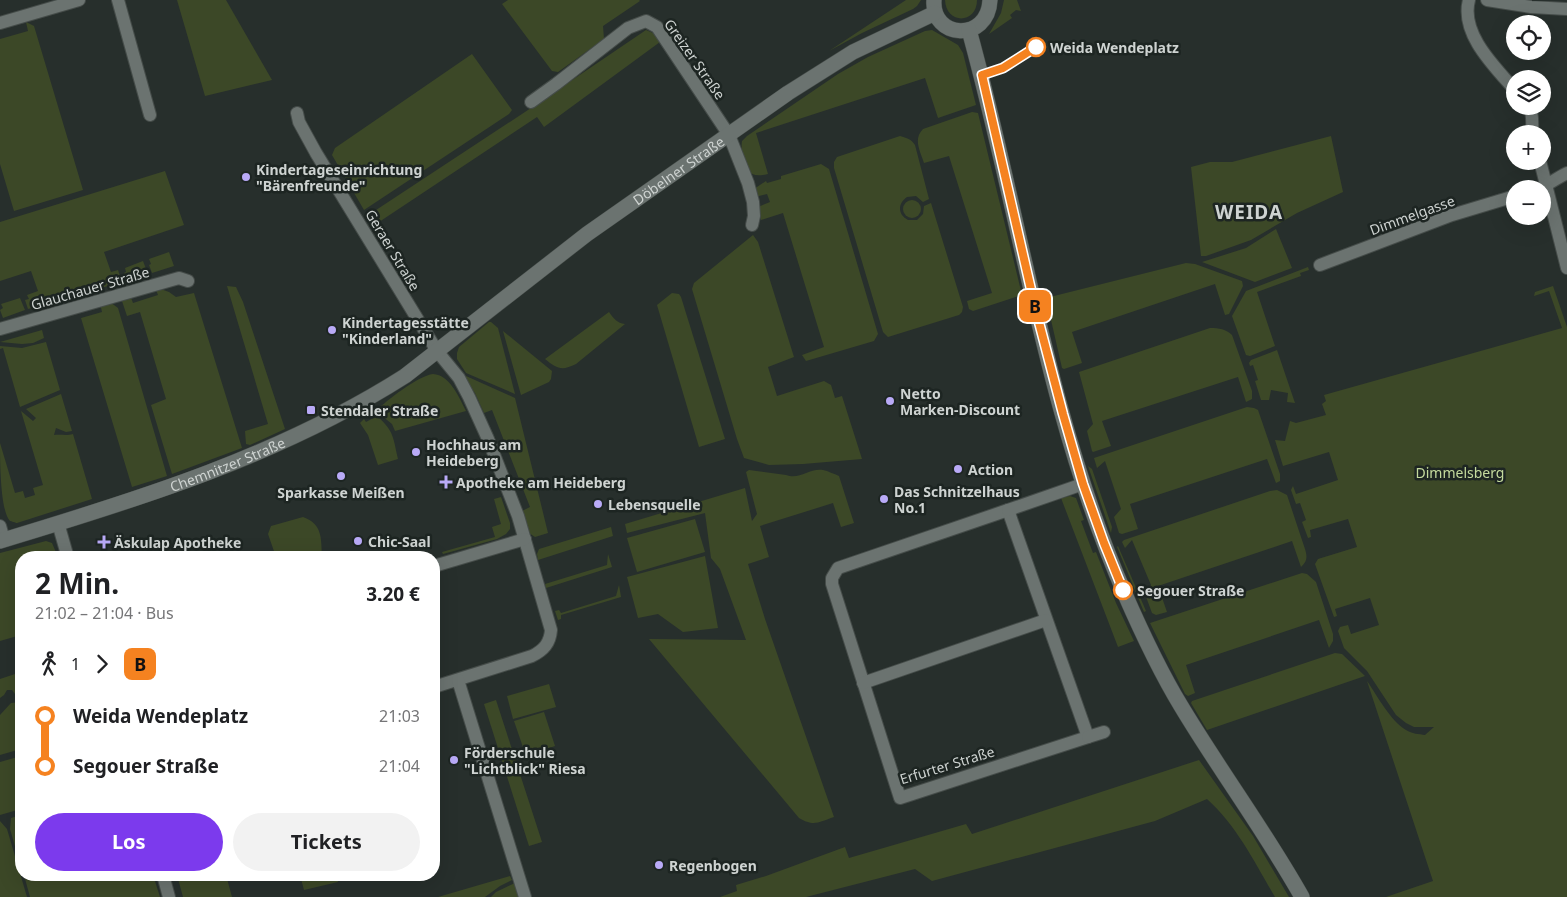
<!DOCTYPE html>
<html lang="de">
<head>
<meta charset="utf-8">
<style>
  body { margin:0; font-family:"Noto Sans",sans-serif; background:#f2f2f2; color:#202124; height:100vh; display:flex; flex-direction:column; font-size:19px; white-space:nowrap }
  * { box-sizing:border-box; margin:0 }
  p { font-size:16px; color:#757577 }
  .icon { flex:none; width:28px; height:28px; fill:none; stroke:currentColor; stroke-width:2; stroke-linecap:round; stroke-linejoin:round }
  .map { position:relative; flex:1; overflow:hidden }
  .drawer { position:absolute; left:15px; top:551px; width:425px; height:330px; display:flex; flex-direction:column; background:#fff; border-radius:20px; box-shadow:0 5px 20px #0002 }
  .drawer>* { flex:none }
  .badge { padding:0 10px; border-radius:8px; font-size:18px; line-height:32px }
  .controls { position:absolute; left:1506px; top:15px; display:grid; gap:10px }
  .controls a { display:grid; place-items:center; width:45px; height:45px; border-radius:50%; background:#fff; box-shadow:0 5px 20px #0002; font-size:25px }
  .map>.badge { position:absolute; translate:-50% -50%; box-shadow:0 0 0 2px #fff }
  .legs { display:flex; align-items:center; gap:8px; height:55px; padding:0 20px; font-size:16px }
  .legs p { margin-inline-start:auto }
  .summary { display:flex; align-items:center; justify-content:space-between; height:85px; padding:0 20px }
  h1 { font-size:28px; font-weight:700; line-height:38px }
  .action { display:flex; gap:10px; margin-top:auto; padding:10px 20px }
  .action a { flex:1; height:58px; border-radius:30px; background:#7c3aed; color:#fff; font-size:20px; font-weight:700; line-height:58px; text-align:center }
  .action a+a { background:#f2f2f2; color:#202124 }
  ul { padding:0 20px; list-style:none }
  li { display:flex; align-items:center; gap:18px; height:50px; font-size:19px }
  li i { display:grid; place-items:center; width:8px; height:100%; margin:0 6px; background:currentColor }
  li i::after { content:''; width:12px; height:12px; margin:-6px; border:4px solid; border-radius:50%; background:#fff }
  li p { margin-inline-start:auto }
  li:first-child i { background:linear-gradient(#0000 50%,currentColor 0) }
  li:last-child i { background:linear-gradient(currentColor 50%,#0000 0) }
  .map>svg:first-child { display:block }
  .green { fill:#3c4827 }
  .lines { fill:none; stroke-linecap:round; stroke-linejoin:round }
  .street-casing { stroke:#454c49; stroke-width:14 }
  .secondary-casing { stroke:#454c49; stroke-width:16 }
  .street { stroke:#6b7370; stroke-width:12 }
  .secondary { stroke:#6b7370; stroke-width:15 }
  .line-1-casing { stroke:#fff; stroke-width:11 }
  .line-1 { stroke:#f58220; stroke-width:8 }
  .stop-1-dot { fill:#fff; stroke:#f58220; stroke-width:2.5 }
  .poi-dot { fill:#b9aaf7; stroke:#1d2522; stroke-width:2 }
  .labels { text-anchor:middle; dominant-baseline:central; stroke-width:5; stroke-linejoin:round; paint-order:stroke }
  .stop-label { font-size:14px; font-weight:bold; fill:#ced3d1; stroke:#1d2522; text-anchor:start }
  .street-label { font-size:14px; fill:#ced3d1; stroke:#1d2522 }
  .poi-label { font-size:14px; font-weight:bold; fill:#ced3d1; stroke:#1d2522; text-anchor:start }
  .park-label { font-size:14px; fill:#c4da9d; stroke:#1d2522 }
  .district-label { font-size:19px; font-weight:bold; letter-spacing:1px; fill:#ced3d1; stroke:#1d2522 }
</style>
</head>
<body>
<div class="map">
<svg width="1567" height="897" viewBox="0 0 1567 897">
  <rect width="100%" height="100%" fill="#272f2c"/>
  <!-- green -->
  <g class="green">
    <path d="M177,0H226L272,80L205,96Z"/>
    <path d="M508,0H639L640,1L603,26L604,39L558,72L552,71L502,4Z"/>
    <path d="M906,0H921L917,6L913,9L862,33L829,51Z"/>
    <path d="M945,0H977C977,24 946,25 945,0Z"/>
    <path d="M1004,0H1017L1021,11L1016,10L1010,15L1012,18L989,34L1001,13Z"/>
    <path d="M26,22L34,26L83,190L14,211L0,164V39L28,31Z"/>
    <path d="M646,30L653,33L660,42L544,127L537,117L373,226L369,220L373,212L531,108Z"/>
    <path d="M932,30L958,45L963,53L976,105L938,118L925,78L756,133L768,174C751,178 748,173 744,158C742,152 741,147 742,141L747,136L838,74L868,57L925,31Z"/>
    <path d="M472,54L512,110L509,114L364,210L332,155L335,148Z"/>
    <path d="M972,112L978,113L1022,295L973,311L969,309L967,301L992,293L949,156L924,163C920,151 913,139 923,129Z"/>
    <path d="M900,136C907,138 911,139 915,145L929,199L923,202L916,196L907,197C897,204 898,215 908,220H917L923,214L924,206L931,203L963,307L962,312L959,315L888,337L883,332L834,168V162L837,157Z"/>
    <path d="M1331,136L1343,192L1297,213L1251,240L1206,256H1201L1191,167L1210,162H1232Z"/>
    <path d="M821,164L829,169L878,334L874,341L806,361L802,355L824,347L783,213L761,220L758,207L770,202L767,194L755,197L754,189L766,181L767,183L781,179V176Z"/>
    <path d="M165,171L184,225L104,252L111,272L118,270L122,282L28,309L25,300L29,299L27,295L38,291L31,271L0,281V222Z"/>
    <circle cx="912" cy="209" r="9"/>
    <path d="M1276,229L1292,268L1255,282L1202,262L1246,248Z"/>
    <path d="M753,235L758,242L794,357L768,367L777,396L824,381L831,385L835,398L842,396L862,459L803,464L769,465L744,458L737,439L692,289L694,283Z"/>
    <path d="M169,252L174,266L152,273L149,265L151,264L149,259Z"/>
    <path d="M143,261L148,274L127,280L124,273L126,272L125,268Z"/>
    <path d="M1186,263L1195,264L1242,281L1243,286L1229,314L1225,315L1215,284L1072,332L1082,363L1064,369L1062,368L1046,298Z"/>
    <path d="M1308,267L1309,270L1300,273L1301,276L1257,292L1275,346L1250,356L1246,355L1232,316L1246,291Z"/>
    <path d="M227,286L236,287L243,302L285,429L250,445L246,444L245,431L268,424Z"/>
    <path d="M1553,286L1567,327V897H1386L1433,881L1367,681C1378,697 1390,720 1406,730C1412,734 1419,734 1425,735L1434,727H1414L1406,723L1396,715L1367,671L1344,648L1338,631L1340,627L1348,625L1351,634L1379,625L1370,598L1335,609L1337,616L1334,617L1315,564L1318,559L1357,547L1348,519L1310,530L1311,537L1308,538L1302,522L1306,520L1300,503L1296,504L1291,490L1293,486L1296,494L1338,480L1329,452L1283,466L1275,440L1285,441L1290,421L1296,423L1326,415L1322,404L1326,401L1324,395L1562,328L1549,291L1534,296L1535,292Z"/>
    <path d="M155,287L169,292L176,297L194,293L242,448L172,474L151,405L166,399L140,312L127,316L122,301L130,295L133,303L158,295Z"/>
    <path d="M672,293L679,294L681,297L725,439L699,447L657,305Z"/>
    <path d="M20,298L25,310L3,318L0,310L3,308L1,304Z"/>
    <path d="M110,302L118,308L167,476L132,487L81,318L102,312L100,303Z"/>
    <path d="M609,312C614,319 617,323 625,324L576,364C562,371 557,369 545,359Z"/>
    <path d="M489,322H491L498,328L515,394L466,373L457,359V353L459,347Z"/>
    <path d="M1210,328C1219,328 1226,329 1232,335L1252,391V399L1246,402L1238,377L1102,421L1111,446L1093,452L1092,451L1087,431L1093,424L1079,372Z"/>
    <path d="M42,330L44,338L33,343L22,344L0,342Z"/>
    <path d="M503,331L552,371L551,379L549,382L521,395Z"/>
    <path d="M46,342L60,390L20,407L3,348L0,349V346L22,348Z"/>
    <path d="M1277,350L1295,403L1287,402L1288,393L1271,390L1269,400H1261L1255,381L1258,380L1253,365L1250,366L1249,363L1251,360Z"/>
    <path d="M433,374C450,375 459,397 466,411L395,431L392,424L376,411C387,400 418,376 433,374Z"/>
    <path d="M466,376L515,398L548,533L535,537L529,533L522,511L530,507L492,410L484,413L475,393L464,378Z"/>
    <path d="M61,394L72,431L66,432L56,428L54,435C61,434 66,436 73,434L92,499L17,523C16,523 11,521 10,521C0,511 0,458 0,443L15,493L23,491L25,498L35,495L33,488L43,485L21,411L33,421L36,418L26,409Z"/>
    <path d="M1247,407L1254,408L1258,410L1280,474V481L1276,483L1267,459L1130,504L1138,529L1122,534L1119,533L1114,517L1121,509L1105,461L1097,468L1094,458Z"/>
    <path d="M377,416C394,431 393,437 398,459L378,465L368,435L360,423L364,419L366,422Z"/>
    <path d="M1088,466L1092,469L1112,527L1111,533Z"/>
    <path d="M749,470L786,475C800,480 809,468 823,470C828,471 834,474 839,476L854,523L841,527L833,503L760,526L769,557L748,564L765,619L834,817C819,822 814,827 799,818L649,639L746,640L720,569L711,558L705,513L627,533L625,524L745,488L752,521L757,514L746,472Z"/>
    <path d="M1277,490L1287,495L1305,549C1307,556 1308,561 1301,567L1292,541L1158,586L1167,612L1156,615L1152,613L1145,594L1151,585L1132,540L1125,548L1122,542L1124,540L1270,491Z"/>
    <path d="M1070,496L1076,498L1084,520L1081,521L1093,553L1096,552L1116,603L1134,641L1118,647L1061,498Z"/>
    <path d="M501,497L510,523V529L506,534L497,539L443,554L442,552L495,537L492,527L501,524L494,499Z"/>
    <path d="M303,517C323,524 321,539 322,557H276L268,534L271,526Z"/>
    <path d="M695,519L705,552L637,572L627,538Z"/>
    <path d="M611,527L613,536L538,560L537,554L539,549Z"/>
    <path d="M46,541L52,543L58,557L21,558V635L0,641V553Z"/>
    <path d="M1118,546L1146,611L1144,612L1117,547Z"/>
    <path d="M608,554L612,567L546,588L545,584L607,565Z"/>
    <path d="M705,556L718,628L683,632L658,614L638,618L627,577Z"/>
    <path d="M1302,573L1307,574L1316,582L1333,634V641L1329,648L1319,620L1186,665L1195,693L1188,696L1185,694L1150,623Z"/>
    <path d="M619,585L621,597L561,615V619L558,620L555,611L559,610L561,613L616,596Z"/>
    <path d="M1335,653L1342,654L1365,676L1207,730L1191,703L1192,701Z"/>
    <path d="M21,672V698H18L12,690H7L4,695L0,698V679Z"/>
    <path d="M549,684L556,707L513,719L507,696Z"/>
    <path d="M496,700L542,842L529,846L484,704Z"/>
    <path d="M21,702V749L0,755V715L11,703Z"/>
    <path d="M544,712L555,746L526,756L514,721Z"/>
    <path d="M21,756V809L0,815V762Z"/>
    <path d="M1199,760L1253,836L1289,897H1275C1255,863 1237,826 1207,799L1155,821L932,881L915,869L806,897H720L737,891L736,885L766,876L845,847L849,858L966,824L972,834Z"/>
    <path d="M21,815V867L10,829L11,818Z"/>
    <path d="M0,821L7,829L27,897H0Z"/>
    <path d="M24,875H153L160,897H30Z"/>
    <path d="M177,875H226L232,897H183Z"/>
    <path d="M300,875H336L338,882L304,890Z"/>
    <path d="M510,876L512,880L500,886L485,897H438Z"/>
    <path d="M515,883L518,897H491L496,892Z"/>
  </g>
  <g class="lines">
    <!-- street casing -->
    <g class="street-casing">
      <g id="street">
        <path d="M118,0L150,115"/>
        <path d="M1469,0C1460,34 1495,67 1515,90"/>
        <path d="M1487,0L1531,7L1567,9"/>
        <path d="M0,23L79,0"/>
        <path d="M531,102L556,84L628,28L646,21L657,27L729,135L748,183L753,202L754,216L752,225"/>
        <path d="M1529,106C1534,115 1531,124 1533,134"/>
        <path d="M297,113L299,122L316,153L437,351L459,378L469,397L488,439L518,516L551,630C550,643 544,650 532,656L434,687"/>
        <path d="M1540,161L1567,268"/>
        <path d="M1539,189C1549,184 1557,178 1567,173"/>
        <path d="M1320,265L1452,215L1515,196"/>
        <path d="M0,329L179,278L188,281"/>
        <path d="M1008,510L1088,737L900,798L832,584V578L838,568Z"/>
        <path d="M1008,510L1083,484"/>
        <path d="M58,523L68,558"/>
        <path d="M0,526L4,540"/>
        <path d="M434,566L525,539"/>
        <path d="M458,680L525,897"/>
        <path d="M863,683L1046,620"/>
        <path d="M1088,737L1104,732"/>
        <path d="M163,875L169,897"/>
      </g>
    </g>
    <!-- secondary casing -->
    <g class="secondary-casing">
      <g id="secondary">
        <path d="M934,0C931,39 988,43 990,0"/>
        <path d="M969,30C1021,218 1046,413 1124,592C1141,631 1159,670 1181,706C1220,771 1265,831 1302,897"/>
        <path id="s1" d="M0,541C140,499 281,455 405,376L587,234L788,93L853,52L935,13"/>
      </g>
    </g>
    <!-- street -->
    <use href="#street" class="street"/>
    <!-- secondary -->
    <use href="#secondary" class="secondary"/>
  </g>
  <g class="lines">
    <!-- line-1 casing -->
    <g class="line-1-casing">
      <path id="line-1" d="M1036,47L1003,68L982,75L1035,307L1063,414L1083,484L1104,543L1123,590"/>
    </g>
    <!-- line-1 -->
    <use href="#line-1" class="line-1"/>
  </g>
  <!-- markers -->
  <g class="stop-1-dot">
    <circle cx="1036" cy="47" r="9"/>
    <circle cx="1123" cy="590" r="9"/>
  </g>
  <g class="poi-dot">
    <circle cx="246" cy="177" r="5"/>
    <circle cx="332" cy="330" r="5"/>
    <circle cx="890" cy="401" r="5"/>
    <rect x="306" y="405" width="10" height="10" rx="2.5"/>
    <circle cx="416" cy="452" r="5"/>
    <circle cx="958" cy="469" r="5"/>
    <circle cx="341" cy="476" r="5"/>
    <path d="M443.5 474.5h5v5h5v5h-5v5h-5v-5h-5v-5h5z"/>
    <circle cx="884" cy="499" r="5"/>
    <circle cx="598" cy="504" r="5"/>
    <circle cx="358" cy="541" r="5"/>
    <path d="M101.5 534.5h5v5h5v5h-5v5h-5v-5h-5v-5h5z"/>
    <circle cx="454" cy="760" r="5"/>
    <circle cx="659" cy="865" r="5"/>
  </g>
  <g class="labels">
    <!-- stop labels -->
    <g class="stop-label">
      <text x="1050" y="47">Weida Wendeplatz</text>
      <text x="1137" y="590">Segouer Straße</text>
    </g>
    <!-- street labels -->
    <g class="street-label">
      <text transform="translate(695 59) rotate(55)">Greizer Straße</text>
      <text stroke="none"><textPath href="#s1" startOffset="781">Döbelner Straße</textPath></text>
      <text transform="translate(1412 215) rotate(-20)">Dimmelgasse</text>
      <text transform="translate(393 250) rotate(59)">Geraer Straße</text>
      <text transform="translate(90 288) rotate(-16)">Glauchauer Straße</text>
      <text stroke="none"><textPath href="#s1" startOffset="240">Chemnitzer Straße</textPath></text>
      <text transform="translate(947 765) rotate(-17)">Erfurter Straße</text>
    </g>
    <!-- poi labels -->
    <g class="poi-label">
      <text x="256" y="169">Kindertageseinrichtung<tspan x="256" dy="16">"Bärenfreunde"</tspan></text>
      <text x="342" y="322">Kindertagesstätte<tspan x="342" dy="16">"Kinderland"</tspan></text>
      <text x="900" y="393">Netto<tspan x="900" dy="16">Marken-Discount</tspan></text>
      <text x="321" y="410">Stendaler Straße</text>
      <text x="426" y="444">Hochhaus am<tspan x="426" dy="16">Heideberg</tspan></text>
      <text x="968" y="469">Action</text>
      <text x="456" y="482">Apotheke am Heideberg</text>
      <text x="894" y="491">Das Schnitzelhaus<tspan x="894" dy="16">No.1</tspan></text>
      <text x="341" y="492" text-anchor="middle">Sparkasse Meißen</text>
      <text x="608" y="504">Lebensquelle</text>
      <text x="368" y="541">Chic-Saal</text>
      <text x="114" y="542">Äskulap Apotheke</text>
      <text x="464" y="752">Förderschule<tspan x="464" dy="16">"Lichtblick" Riesa</tspan></text>
      <text x="669" y="865">Regenbogen</text>
    </g>
    <!-- park labels -->
    <g class="park-label">
      <text x="1460" y="472">Dimmelsberg</text>
    </g>
    <!-- district labels -->
    <g class="district-label">
      <text x="1249" y="212">WEIDA</text>
    </g>
  </g>
</svg>
<div class="controls">
<a><svg class="icon" aria-label="locate" viewBox="0 0 24 24"><circle cx="12" cy="12" r="6"/><path d="M12 2v4M12 18v4M2 12h4M18 12h4"/></svg></a>
<a><svg class="icon" aria-label="layers" viewBox="0 0 24 24"><path d="M12 4l9 5-9 5-9-5zM3 14l9 5 9-5"/></svg></a>
<a>+</a>
<a>−</a>
</div>
<b class="badge" style="left:1035px;top:306px;background:#f58220;color:#111">B</b>
<section class="drawer">
<div class="summary"><div><h1>2 Min.</h1><p>21:02 – 21:04 · Bus</p></div><b>3.20 €</b></div>
<div class="legs"><svg class="icon" aria-label="walk" viewBox="0 0 24 24"><circle cx="13" cy="4" r="2"/><path d="M13 8l-2 6 4 7M11 14l-3 7M7 12l3-4h3l4 4"/></svg>1<svg class="icon" aria-label="forward" viewBox="0 0 24 24"><path d="M9 5l7 7-7 7"/></svg><b class="badge" style="background:#f58220;color:#111">B</b></div>
<ul>
<li><i style="color:#f58220"></i><b>Weida Wendeplatz</b><p>21:03</p></li>
<li><i style="color:#f58220"></i><b>Segouer Straße</b><p>21:04</p></li>
</ul>
<div class="action"><a>Los</a><a>Tickets</a></div>
</section>
</div>
</body>
</html>
